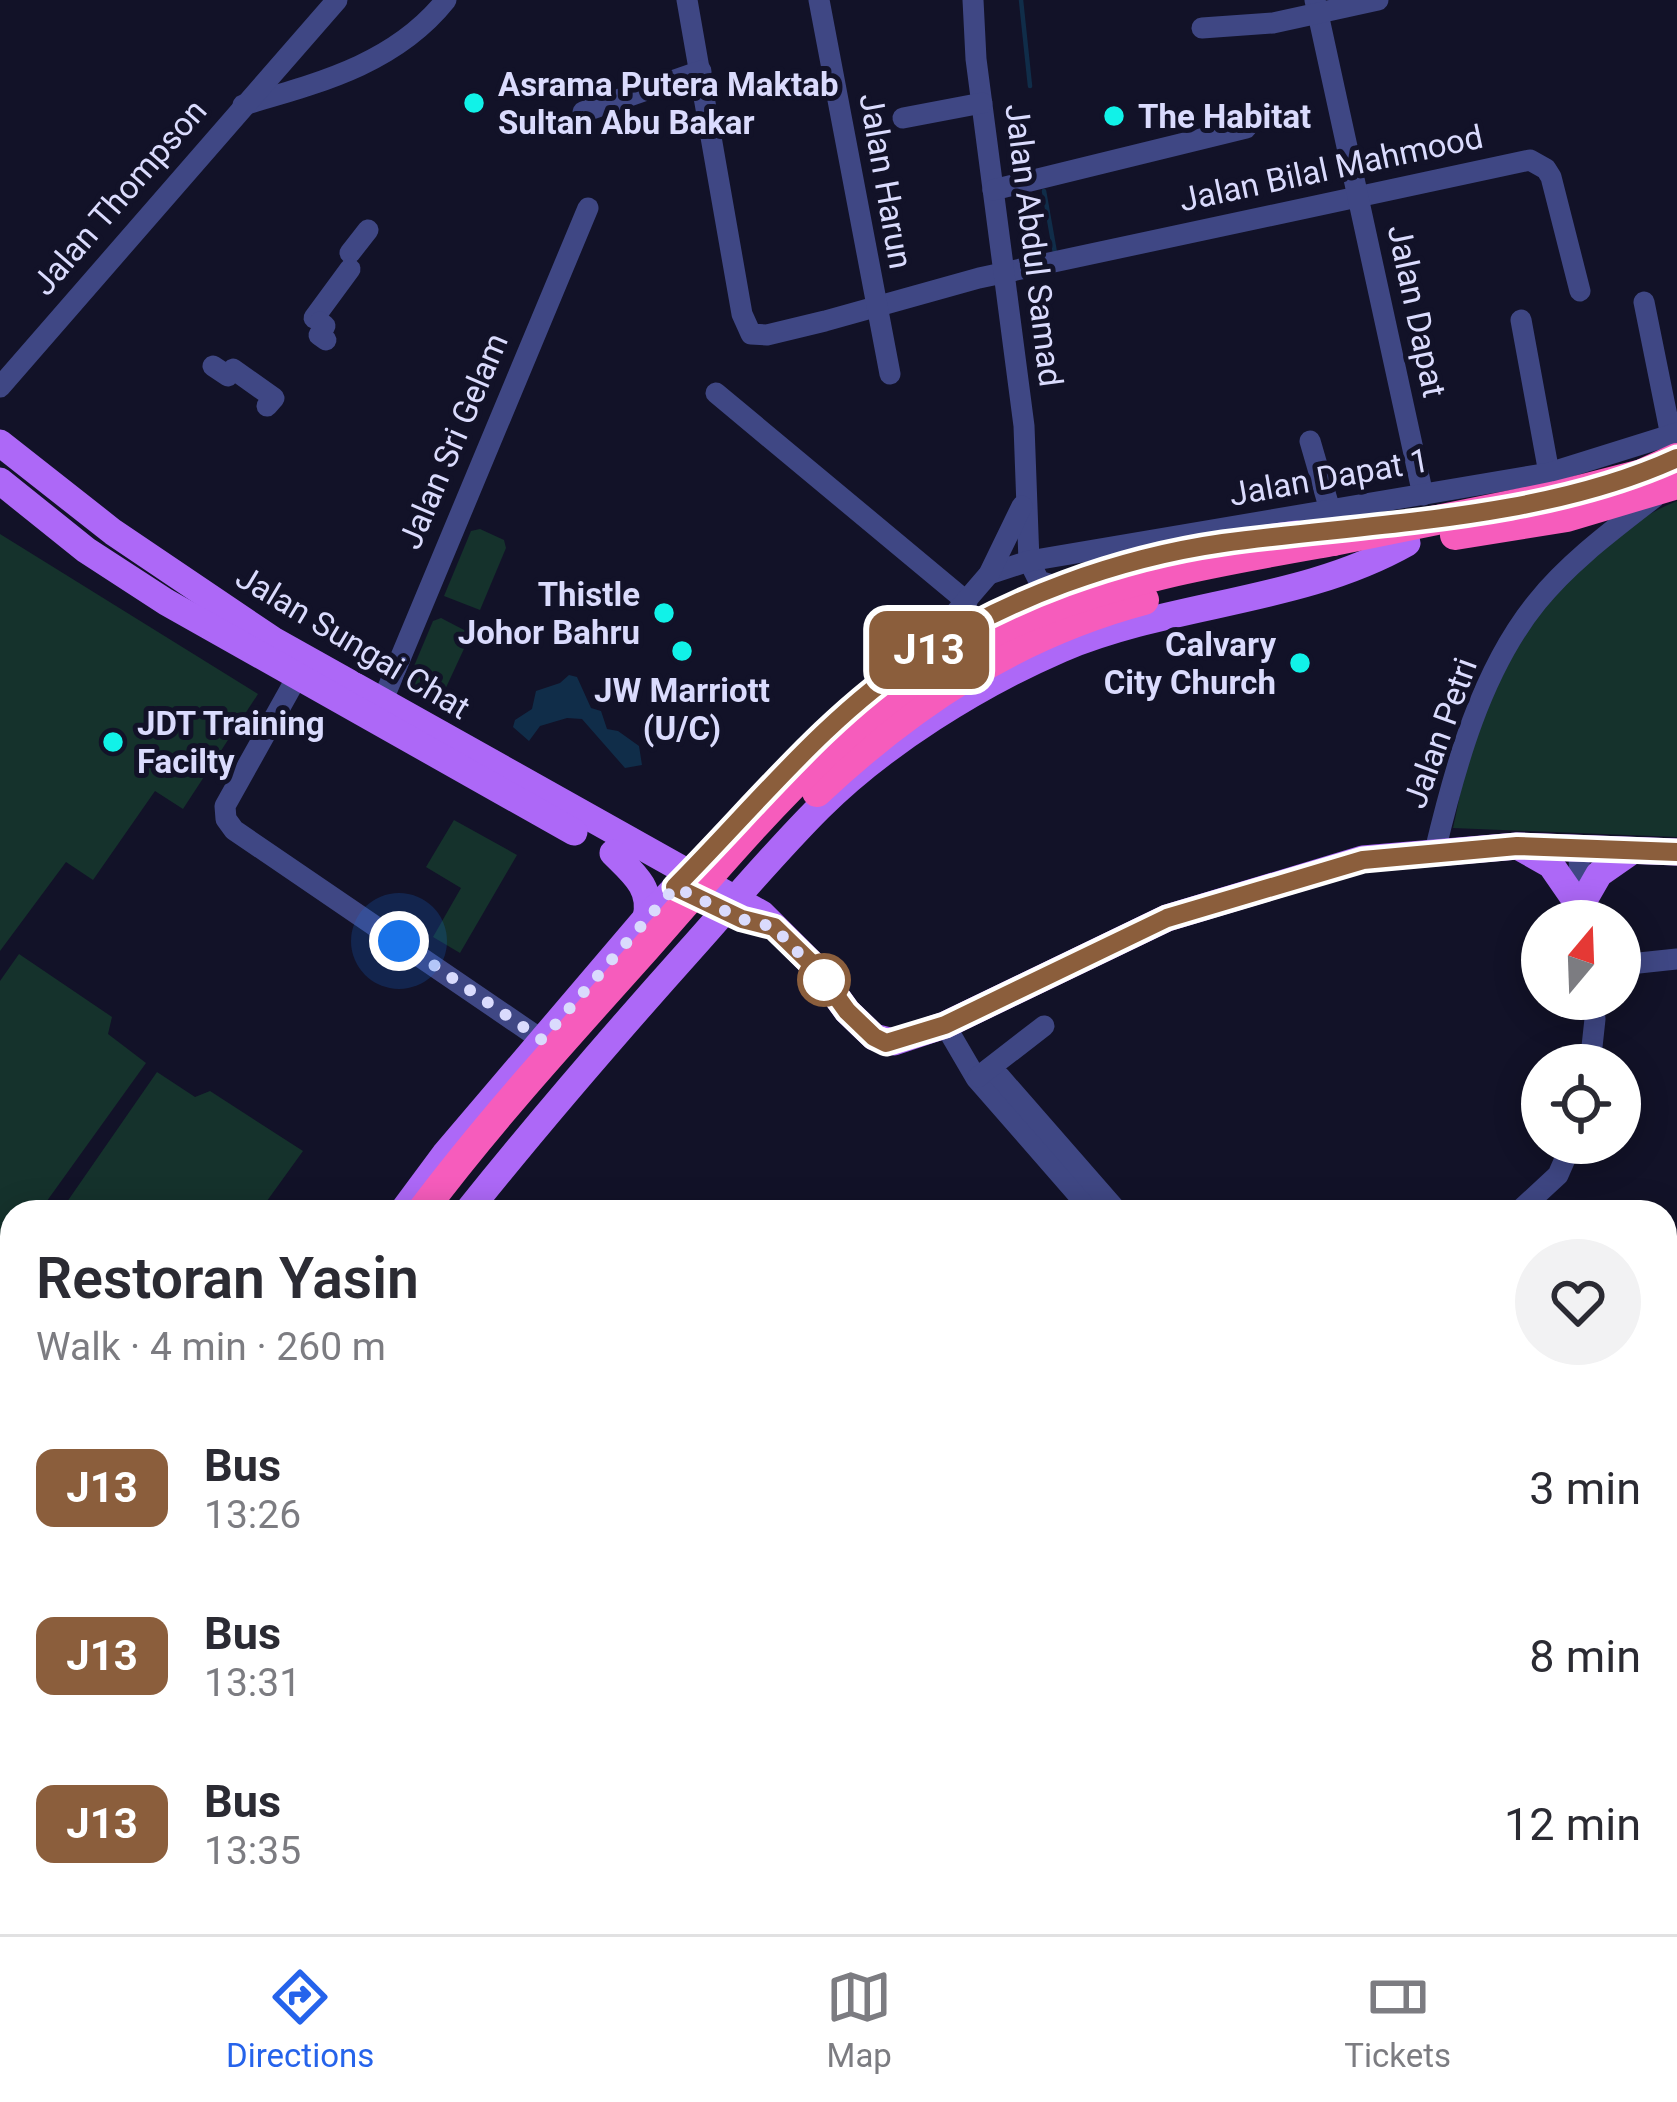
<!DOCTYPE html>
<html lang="en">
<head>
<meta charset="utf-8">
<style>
  body { margin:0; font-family:Roboto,sans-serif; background:#f2f2f3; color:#2b2b33; height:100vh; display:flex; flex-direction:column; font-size:45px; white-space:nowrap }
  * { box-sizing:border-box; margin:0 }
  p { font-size:39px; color:#7c7c81 }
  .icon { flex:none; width:66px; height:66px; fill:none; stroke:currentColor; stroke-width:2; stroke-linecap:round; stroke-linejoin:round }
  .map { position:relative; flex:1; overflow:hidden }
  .drawer { position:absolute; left:0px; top:1200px; width:1677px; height:735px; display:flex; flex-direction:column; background:#fff; border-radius:36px 36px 0 0; box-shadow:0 6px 30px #0003 }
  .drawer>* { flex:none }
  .badge { padding:0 24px; border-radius:18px; font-size:42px; line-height:78px }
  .needle { width:78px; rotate:19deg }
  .buttons { position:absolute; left:1521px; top:900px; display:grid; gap:24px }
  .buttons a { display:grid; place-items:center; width:120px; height:120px; border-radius:50%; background:#fff; box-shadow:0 6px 30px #0003; font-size:60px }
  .you { position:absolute; width:60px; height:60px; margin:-30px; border:9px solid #fff; border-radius:50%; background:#1a73e8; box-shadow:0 0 0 18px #1a73e833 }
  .map>.badge { position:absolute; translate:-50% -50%; box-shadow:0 0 0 6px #fff }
  .round { display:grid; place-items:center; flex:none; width:126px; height:126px; border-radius:63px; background:#f2f2f3 }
  .summary { display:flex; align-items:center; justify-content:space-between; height:204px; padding:0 36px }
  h1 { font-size:57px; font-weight:600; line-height:90px }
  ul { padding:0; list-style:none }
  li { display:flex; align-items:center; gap:36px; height:168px; padding:0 36px }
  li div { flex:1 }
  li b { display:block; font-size:45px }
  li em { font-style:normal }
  li .badge { min-width:132px; font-weight:700; text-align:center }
  .menu { display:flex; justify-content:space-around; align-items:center; height:168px; border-top:3px solid #e1e1e2; background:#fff; font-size:33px; color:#7c7c81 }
  .menu a { display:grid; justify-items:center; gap:6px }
  .menu .on { color:#2563eb }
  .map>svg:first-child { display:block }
  .green { fill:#15322c }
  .water { fill:#102d49 }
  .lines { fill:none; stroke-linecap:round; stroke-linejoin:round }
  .stream { stroke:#102d49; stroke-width:4.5 }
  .minor { stroke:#3f4784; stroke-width:21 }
  .major { stroke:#ad68f7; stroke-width:27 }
  .highway { stroke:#f65cbc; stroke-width:30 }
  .highway-bridge { stroke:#f65cbc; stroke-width:30 }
  .line-casing { stroke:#fff; stroke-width:27 }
  .line { stroke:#8b5e3c; stroke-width:18 }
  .walk { stroke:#dadbfd; stroke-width:12; stroke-dasharray:0 21.6 }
  .poi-dot { fill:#11f2e8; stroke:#121228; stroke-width:4.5 }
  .stop-dot { fill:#fff; stroke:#8b5e3c; stroke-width:6 }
  .labels { text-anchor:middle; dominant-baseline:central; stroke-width:10; stroke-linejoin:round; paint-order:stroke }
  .poi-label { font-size:33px; font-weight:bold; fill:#dadbfd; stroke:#121228; text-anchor:start }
  .street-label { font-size:33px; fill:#dadbfd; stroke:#121228 }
</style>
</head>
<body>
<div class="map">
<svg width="1677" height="1934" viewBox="0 0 1677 1934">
  <rect width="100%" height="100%" fill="#121228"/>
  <!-- green -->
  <g class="green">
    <path d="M1677,501V837L1453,828C1461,794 1466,754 1480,721C1518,630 1584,539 1677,501Z"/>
    <path d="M480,529L504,540L506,548L480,610L444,596L471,531Z"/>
    <path d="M0,534L258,694L183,809L155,791L93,880L66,862L0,951Z"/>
    <path d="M441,618L466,631L469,638L443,694L434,699L411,687L409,678L433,621Z"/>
    <path d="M454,820L517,855L460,953L433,937L461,888L426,867Z"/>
    <path d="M19,954L112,1017L108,1034L146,1063L39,1212H12V1250L0,1267V981Z"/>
    <path d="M157,1072L195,1097L210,1091L303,1151L259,1212H60Z"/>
    <path d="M0,1759L12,1764V1923H41L46,1934H0Z"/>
  </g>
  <!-- water -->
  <g class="water">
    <path d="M569,675L577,677L591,708L601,711L607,729L618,731L639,746L642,765L625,768L582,719L567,718L540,726L529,741L513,727L515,720L532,709L536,691L560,683Z"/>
    <path d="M41,1923H744L762,1934H46Z"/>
  </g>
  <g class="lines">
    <!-- stream -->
    <g class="stream">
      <path d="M1021,0L1030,86"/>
      <path d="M1044,191L1055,253"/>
      <path d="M0,1301L12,1309"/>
    </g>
    <!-- minor -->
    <g class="minor">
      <path d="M687,0L742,314L751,334L767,335L825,321L979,278L1530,160L1546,169L1551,177L1580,291"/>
      <path d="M819,0L890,374"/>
      <path d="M973,0L976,59L1024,426L1029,561L1039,581L1059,587"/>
      <path d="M1315,0L1423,495"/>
      <path d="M1202,28L1273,23L1378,0"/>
      <path d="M243,105C319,83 395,64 446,0"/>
      <path d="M583,112L701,71"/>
      <path d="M903,118L982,103"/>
      <path d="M993,190L1246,128"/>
      <path d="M350,253L368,230"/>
      <path d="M1644,302L1671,436"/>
      <path d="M314,318L350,269"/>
      <path d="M1521,320L1549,473"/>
      <path d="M320,322L325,326L319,335L326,340"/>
      <path d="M213,366L228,376L233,369L274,398L267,406"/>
      <path d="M0,387L337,0"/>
      <path d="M716,393L967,602"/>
      <path d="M1310,441L1330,510"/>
      <path d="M989,574L1029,561L1549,473L1677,433"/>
      <path d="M926,647L989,574L1022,506"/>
      <path d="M297,677L225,806L226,819L234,830L542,1040"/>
      <path d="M382,702L588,208"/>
      <path d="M1579,848L1580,907"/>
      <path d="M1435,851C1455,767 1481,671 1537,602C1569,562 1614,529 1655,497"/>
      <path d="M1620,965L1677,959"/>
      <path d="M945,1025L976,1078L1093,1212"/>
      <path d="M1590,1065L1595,1019L1593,999"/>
      <path d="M989,1069L1000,1077L1118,1212"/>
      <path d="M978,1077L1044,1026"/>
      <path d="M1518,1212L1558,1175L1572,1143"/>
      <path d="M1665,1660L1677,1666"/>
      <path d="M1207,1923L1217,1927L1225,1923"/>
    </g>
    <!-- major -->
    <g class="major">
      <path d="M0,443L113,532L273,640L762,914L816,968L847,1011L874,1037L894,1042L945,1025L1167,918L1363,859L1517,846L1677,852"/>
      <path d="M0,481L86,550L166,602L574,832"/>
      <path d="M811,749C953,606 1101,559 1297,534"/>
      <path d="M1521,848L1551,865L1580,907"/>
      <path d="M613,853C633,873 653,888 646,918"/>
      <path d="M1580,907L1599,874L1632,851"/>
      <path d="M402,1212L445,1154L646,918L750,810"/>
      <path d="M467,1212C539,1122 614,1035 691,949C733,902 774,853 819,808C883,744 978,685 1061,649C1172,602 1301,603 1407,543"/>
      <path d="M0,1353L12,1361"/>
      <path d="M0,1404L12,1412"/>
      <path d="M824,1923L841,1934"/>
      <path d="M899,1923L917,1934"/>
    </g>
    <!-- highway -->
    <g class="highway">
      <path d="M1455,535L1567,517L1677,484"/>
      <path d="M1333,541L1556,496L1642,474L1677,458"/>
      <path d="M0,1379L12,1386"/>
      <path d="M0,1533L12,1524"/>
      <path d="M0,1653L12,1662"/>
      <path d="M0,1688L12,1694"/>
    </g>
    <!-- highway-bridge -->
    <g class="highway-bridge">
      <path d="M817,792C912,703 1016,634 1144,600"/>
      <path d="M421,1212C490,1120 568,1035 645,949C752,828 864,687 1017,621C1117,578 1226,560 1333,541"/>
    </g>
  </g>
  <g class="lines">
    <!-- line casing -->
    <g class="line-casing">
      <path id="line" d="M1677,458C1542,520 1370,523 1223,543C1118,558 1008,598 919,656C826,716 753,809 675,887L742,919L774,927L816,968L847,1011L874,1037L886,1043L945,1025L1167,918L1363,860L1517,846L1677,852"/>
    </g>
    <!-- line -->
    <use href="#line" class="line"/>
    <!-- walk -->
    <path class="walk" d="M399,941L542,1040L675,887L742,919L774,927L824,980"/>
  </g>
  <!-- markers -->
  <g class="poi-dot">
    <circle cx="474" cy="103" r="12"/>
    <circle cx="1114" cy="116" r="12"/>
    <circle cx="664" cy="613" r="12"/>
    <circle cx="682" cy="651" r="12"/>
    <circle cx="1300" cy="663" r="12"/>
    <circle cx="113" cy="742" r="12"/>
  </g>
  <circle class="stop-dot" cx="824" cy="980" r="24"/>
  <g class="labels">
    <!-- poi labels -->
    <g class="poi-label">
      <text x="498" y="84">Asrama Putera Maktab<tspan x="498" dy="38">Sultan Abu Bakar</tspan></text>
      <text x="1138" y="116">The Habitat</text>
      <text x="640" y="594" text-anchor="end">Thistle<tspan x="640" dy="38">Johor Bahru</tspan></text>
      <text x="1276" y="644" text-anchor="end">Calvary<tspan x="1276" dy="38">City Church</tspan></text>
      <text x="682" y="690" text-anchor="middle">JW Marriott<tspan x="682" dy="38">(U/C)</tspan></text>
      <text x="137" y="723">JDT Training<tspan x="137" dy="38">Facilty</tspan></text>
    </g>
    <!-- street labels -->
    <g class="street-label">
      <text transform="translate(1331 168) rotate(-12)">Jalan Bilal Mahmood</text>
      <text transform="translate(886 181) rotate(80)">Jalan Harun</text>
      <text transform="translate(119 197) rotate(-49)">Jalan Thompson</text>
      <text transform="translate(1034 245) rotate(83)">Jalan Abdul Samad</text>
      <text transform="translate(1417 311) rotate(78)">Jalan Dapat</text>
      <text transform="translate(453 441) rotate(-67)">Jalan Sri Gelam</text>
      <text transform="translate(1329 477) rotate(-10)">Jalan Dapat 1</text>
      <text transform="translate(353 642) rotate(31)">Jalan Sungai Chat</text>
      <text transform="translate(1440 733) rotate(-70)">Jalan Petri</text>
    </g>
  </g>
</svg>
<div class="buttons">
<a><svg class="needle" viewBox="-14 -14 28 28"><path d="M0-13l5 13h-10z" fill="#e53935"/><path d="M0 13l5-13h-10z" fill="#7c7c81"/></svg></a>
<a><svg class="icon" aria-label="locate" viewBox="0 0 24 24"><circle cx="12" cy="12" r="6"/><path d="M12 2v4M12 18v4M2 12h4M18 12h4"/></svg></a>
</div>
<div class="you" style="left:399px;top:941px"></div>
<b class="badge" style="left:929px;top:650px;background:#8b5e3c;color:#fff">J13</b>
<section class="drawer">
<div class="summary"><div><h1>Restoran Yasin</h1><p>Walk · 4 min · 260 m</p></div><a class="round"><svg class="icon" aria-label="heart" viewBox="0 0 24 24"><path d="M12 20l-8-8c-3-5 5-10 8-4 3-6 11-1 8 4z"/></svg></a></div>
<ul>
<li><span class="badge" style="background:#8b5e3c;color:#fff">J13</span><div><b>Bus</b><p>13:26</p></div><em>3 min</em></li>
<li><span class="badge" style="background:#8b5e3c;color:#fff">J13</span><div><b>Bus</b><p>13:31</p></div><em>8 min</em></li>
<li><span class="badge" style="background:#8b5e3c;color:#fff">J13</span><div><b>Bus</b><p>13:35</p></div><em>12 min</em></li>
</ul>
</section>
</div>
<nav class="menu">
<a class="on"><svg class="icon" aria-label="directions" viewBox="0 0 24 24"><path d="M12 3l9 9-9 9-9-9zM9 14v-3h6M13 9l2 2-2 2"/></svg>Directions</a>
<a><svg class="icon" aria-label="map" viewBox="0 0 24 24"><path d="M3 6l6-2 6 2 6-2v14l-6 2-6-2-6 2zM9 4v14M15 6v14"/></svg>Map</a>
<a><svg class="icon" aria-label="tickets" viewBox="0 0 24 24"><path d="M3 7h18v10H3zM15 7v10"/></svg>Tickets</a>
</nav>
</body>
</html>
